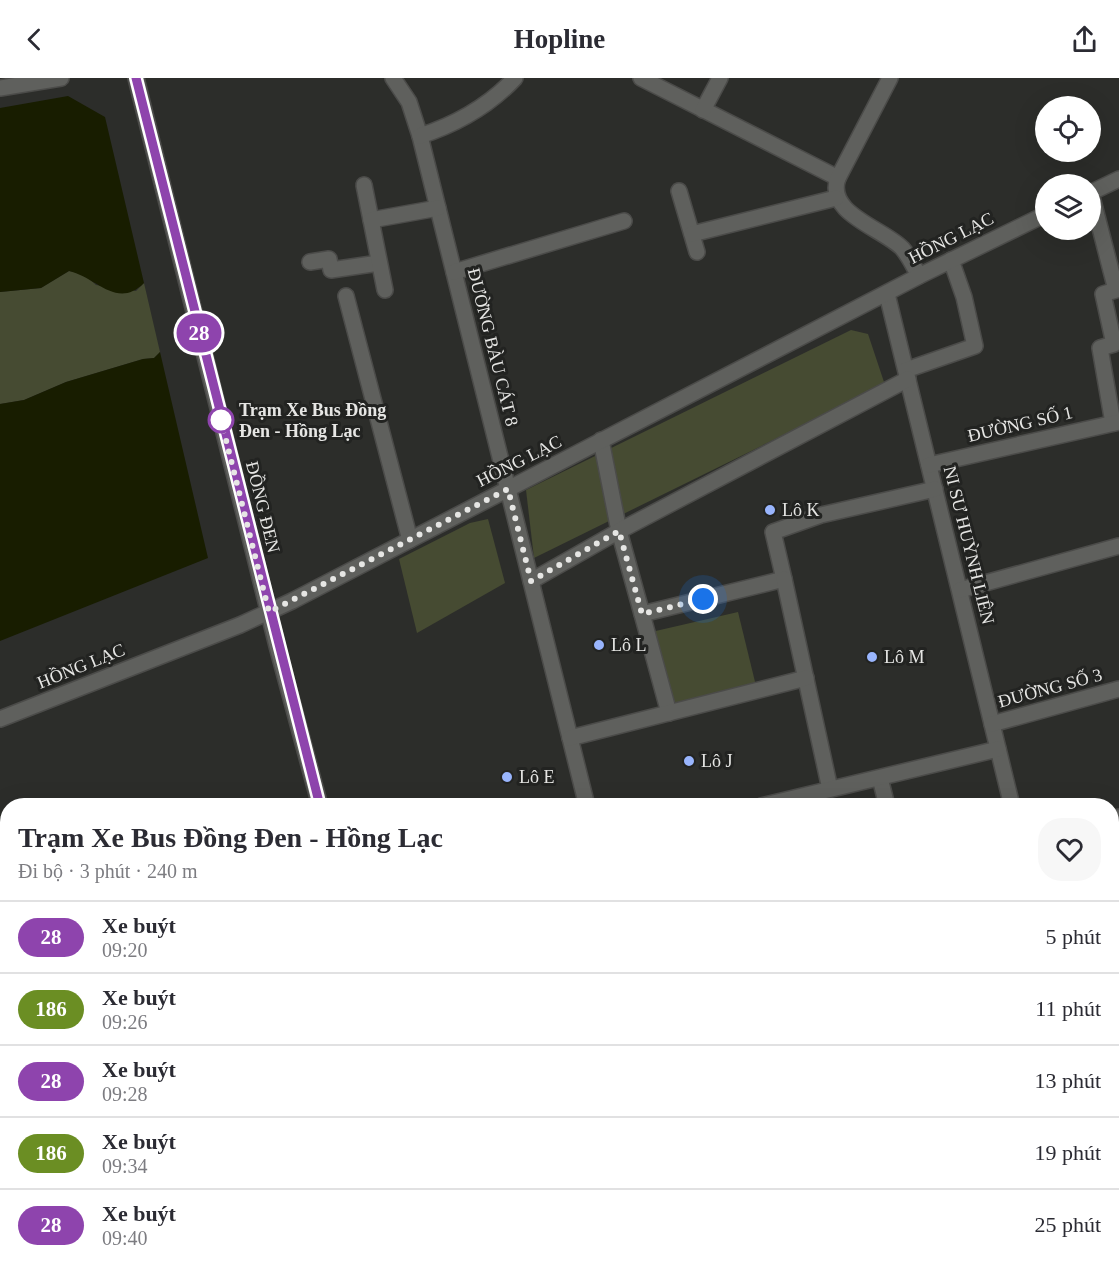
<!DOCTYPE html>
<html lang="vi">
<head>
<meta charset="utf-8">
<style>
  body { margin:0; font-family:"Times New Roman",serif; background:#f7f7f7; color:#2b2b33; height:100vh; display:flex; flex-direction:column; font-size:22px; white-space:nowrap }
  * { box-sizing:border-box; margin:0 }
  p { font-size:20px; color:#7c7c81 }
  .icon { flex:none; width:33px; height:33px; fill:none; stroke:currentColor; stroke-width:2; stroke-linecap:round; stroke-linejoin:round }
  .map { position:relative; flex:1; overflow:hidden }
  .details { position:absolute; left:0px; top:720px; width:1119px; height:474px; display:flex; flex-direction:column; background:#fff; border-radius:24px 24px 0 0; box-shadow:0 6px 24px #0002 }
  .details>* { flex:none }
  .badge { padding:0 12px; border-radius:20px; font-size:21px; line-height:39px }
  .buttons { position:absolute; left:1035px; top:18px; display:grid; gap:12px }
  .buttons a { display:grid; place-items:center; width:66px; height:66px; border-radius:50%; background:#fff; box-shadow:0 6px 24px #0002; font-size:30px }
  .you { position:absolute; width:30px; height:30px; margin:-15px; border:4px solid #fff; border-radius:50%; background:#1a73e8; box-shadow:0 0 0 9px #1a73e833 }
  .map>.badge { position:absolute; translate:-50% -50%; box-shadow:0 0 0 3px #fff }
  .round { display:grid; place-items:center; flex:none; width:63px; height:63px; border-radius:24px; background:#f7f7f7 }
  .head { display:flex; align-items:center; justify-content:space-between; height:102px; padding:0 18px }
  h1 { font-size:28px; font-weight:600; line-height:45px }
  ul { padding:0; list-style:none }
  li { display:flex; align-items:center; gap:18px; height:72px; padding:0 18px; border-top:2px solid #e1e1e2 }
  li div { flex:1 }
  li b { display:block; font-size:22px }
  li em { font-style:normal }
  li .badge { min-width:66px; font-weight:700; text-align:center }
  header { display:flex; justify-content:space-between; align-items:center; height:78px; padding:0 18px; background:#fff; font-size:27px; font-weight:600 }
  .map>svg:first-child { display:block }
  .green { fill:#464b32 }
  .water { fill:#181d00 }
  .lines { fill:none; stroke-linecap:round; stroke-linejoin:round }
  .minor-casing { stroke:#4b4b49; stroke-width:18 }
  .minor { stroke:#5f605d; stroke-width:15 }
  .line-casing { stroke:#fff; stroke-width:14 }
  .line { stroke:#8e44ad; stroke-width:9 }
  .walk { stroke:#e6e6e4; stroke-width:6; stroke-dasharray:0 10.8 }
  .stop-dot { fill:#fff; stroke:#8e44ad; stroke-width:3 }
  .poi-dot { fill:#99b5fd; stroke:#222321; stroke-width:2 }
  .labels { text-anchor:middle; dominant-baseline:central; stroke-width:6; stroke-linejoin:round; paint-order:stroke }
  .street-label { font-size:18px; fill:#e6e6e4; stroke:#222321 }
  .stop-label { font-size:18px; font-weight:bold; fill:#e6e6e4; stroke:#222321; text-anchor:start }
  .poi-label { font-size:18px; fill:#e6e6e4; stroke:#222321; text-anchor:start }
</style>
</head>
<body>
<header><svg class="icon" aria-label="back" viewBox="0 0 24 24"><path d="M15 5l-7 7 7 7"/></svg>Hopline<svg class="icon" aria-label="share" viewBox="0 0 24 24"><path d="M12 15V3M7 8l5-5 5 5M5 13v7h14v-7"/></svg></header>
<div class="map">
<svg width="1119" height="1194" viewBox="0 0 1119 1194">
  <rect width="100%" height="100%" fill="#2c2d2a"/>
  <!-- green -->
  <g class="green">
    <path d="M69,193L84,196L96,207L136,213L144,205L160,274L154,280L143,281L66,304L24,322L0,326V214L41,210Z"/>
    <path d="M851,252L868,256L885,307L534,480L526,412Z"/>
    <path d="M488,441L505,505L417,555L399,481L470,445Z"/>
    <path d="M738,534L757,612L666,634L647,555Z"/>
    <path d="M7,1054V1075L0,1078V1056Z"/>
    <path d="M1112,1183L1115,1194H1024L1056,1187L1112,1186Z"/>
  </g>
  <!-- water -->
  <g class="water">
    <path d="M68,18L105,39L144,205C117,232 96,199 69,193L41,210L0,214V30Z"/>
    <path d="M160,274L208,480L0,563V326L24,322L66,304L143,281L154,280Z"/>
  </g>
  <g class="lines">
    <!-- minor casing -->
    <g class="minor-casing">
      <g id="minor">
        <path d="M136,0L277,568L320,728"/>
        <path d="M393,0L409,24L420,58L587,728"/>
        <path d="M641,0L838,100"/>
        <path d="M890,0L838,100C825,135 882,150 902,170C909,178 914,189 919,198"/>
        <path d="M0,10L61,0"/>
        <path d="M703,32L720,0"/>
        <path d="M420,58C457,46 488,29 515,0"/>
        <path d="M364,107L371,142"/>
        <path d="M679,113L697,174"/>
        <path d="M1090,115L1119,101"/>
        <path d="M1091,115L1116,212L1103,216L1114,266L1100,270L1113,345"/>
        <path d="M692,156L836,120"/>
        <path d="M310,184L329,181L331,192L379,185"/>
        <path d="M454,194L624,143"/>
        <path d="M385,212L371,142L438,130"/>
        <path d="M887,216L1012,728"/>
        <path d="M346,218L410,462"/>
        <path d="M906,292L975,268L964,219L951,182"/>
        <path d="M601,362L619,453L642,536L784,501L773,454L821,437L935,411"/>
        <path d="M929,387L1119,344"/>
        <path d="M784,501L830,711"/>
        <path d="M531,503L619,453L908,301"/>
        <path d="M960,512L1119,468"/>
        <path d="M642,536L669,635"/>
        <path d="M0,641L240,547L292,523L919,198L1046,136"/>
        <path d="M992,646L1119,611"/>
        <path d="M570,660L806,600"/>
        <path d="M880,700L887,728"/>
        <path d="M761,728L998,671"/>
        <path d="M1112,742L1119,739"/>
        <path d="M0,881L8,879"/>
        <path d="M1112,981L1119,978"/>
        <path d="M0,1045L8,1043"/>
        <path d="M0,1115L8,1112"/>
        <path d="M1112,1133L1119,1163"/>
        <path d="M700,1186L702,1194"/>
        <path d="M962,1194L994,1186"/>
      </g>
    </g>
    <!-- minor -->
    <use href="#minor" class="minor"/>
  </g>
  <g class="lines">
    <!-- line casing -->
    <g class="line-casing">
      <path id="line" d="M136,0L320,728"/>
    </g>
    <!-- line -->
    <use href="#line" class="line"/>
    <!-- walk -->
    <path class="walk" d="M221,342L269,534L508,411L531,503L619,453L642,536L703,521"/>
  </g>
  <!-- markers -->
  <circle class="stop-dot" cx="221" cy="342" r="12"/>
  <g class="poi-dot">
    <circle cx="770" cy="432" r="6"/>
    <circle cx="599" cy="567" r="6"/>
    <circle cx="872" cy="579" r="6"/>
    <circle cx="689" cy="683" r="6"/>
    <circle cx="507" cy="699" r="6"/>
  </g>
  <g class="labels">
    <!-- street labels -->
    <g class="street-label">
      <text transform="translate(951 160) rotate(-27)">HỒNG LẠC</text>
      <text transform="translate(493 269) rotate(76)">ĐƯỜNG BÀU CÁT 8</text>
      <text transform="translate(1020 346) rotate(-13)">ĐƯỜNG SỐ 1</text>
      <text transform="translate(519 383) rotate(-27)">HỒNG LẠC</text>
      <text transform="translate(263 429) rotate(76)">ĐỒNG ĐEN</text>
      <text transform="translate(969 467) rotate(76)">NI SƯ HUỲNH LIÊN</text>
      <text transform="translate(81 588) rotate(-22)">HỒNG LẠC</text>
      <text transform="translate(1050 610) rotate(-15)">ĐƯỜNG SỐ 3</text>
    </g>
    <!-- stop labels -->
    <g class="stop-label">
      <text x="239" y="332">Trạm Xe Bus Đồng<tspan x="239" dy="21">Đen - Hồng Lạc</tspan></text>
    </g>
    <!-- poi labels -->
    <g class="poi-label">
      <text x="782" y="432">Lô K</text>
      <text x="611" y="567">Lô L</text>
      <text x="884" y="579">Lô M</text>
      <text x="701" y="683">Lô J</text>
      <text x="519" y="699">Lô E</text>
    </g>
  </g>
</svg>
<div class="buttons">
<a><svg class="icon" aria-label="locate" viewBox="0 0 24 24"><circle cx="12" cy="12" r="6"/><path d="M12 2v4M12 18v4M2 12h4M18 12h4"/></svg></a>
<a><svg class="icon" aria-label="layers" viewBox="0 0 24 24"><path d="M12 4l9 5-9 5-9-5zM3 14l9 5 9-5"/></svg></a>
</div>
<div class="you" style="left:703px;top:521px"></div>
<b class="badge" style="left:199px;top:255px;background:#8e44ad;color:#fff">28</b>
<section class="details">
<div class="head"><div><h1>Trạm Xe Bus Đồng Đen - Hồng Lạc</h1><p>Đi bộ · 3 phút · 240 m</p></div><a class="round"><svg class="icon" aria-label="heart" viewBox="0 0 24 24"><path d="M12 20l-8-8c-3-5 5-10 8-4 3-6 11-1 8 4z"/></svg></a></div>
<ul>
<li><span class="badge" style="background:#8e44ad;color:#fff">28</span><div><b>Xe buýt</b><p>09:20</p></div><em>5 phút</em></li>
<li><span class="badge" style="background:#6b8e23;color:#fff">186</span><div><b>Xe buýt</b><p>09:26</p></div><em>11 phút</em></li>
<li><span class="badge" style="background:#8e44ad;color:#fff">28</span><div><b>Xe buýt</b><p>09:28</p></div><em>13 phút</em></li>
<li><span class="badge" style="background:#6b8e23;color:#fff">186</span><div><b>Xe buýt</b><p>09:34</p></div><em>19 phút</em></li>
<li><span class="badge" style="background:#8e44ad;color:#fff">28</span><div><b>Xe buýt</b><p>09:40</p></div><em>25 phút</em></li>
</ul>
</section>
</div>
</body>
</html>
